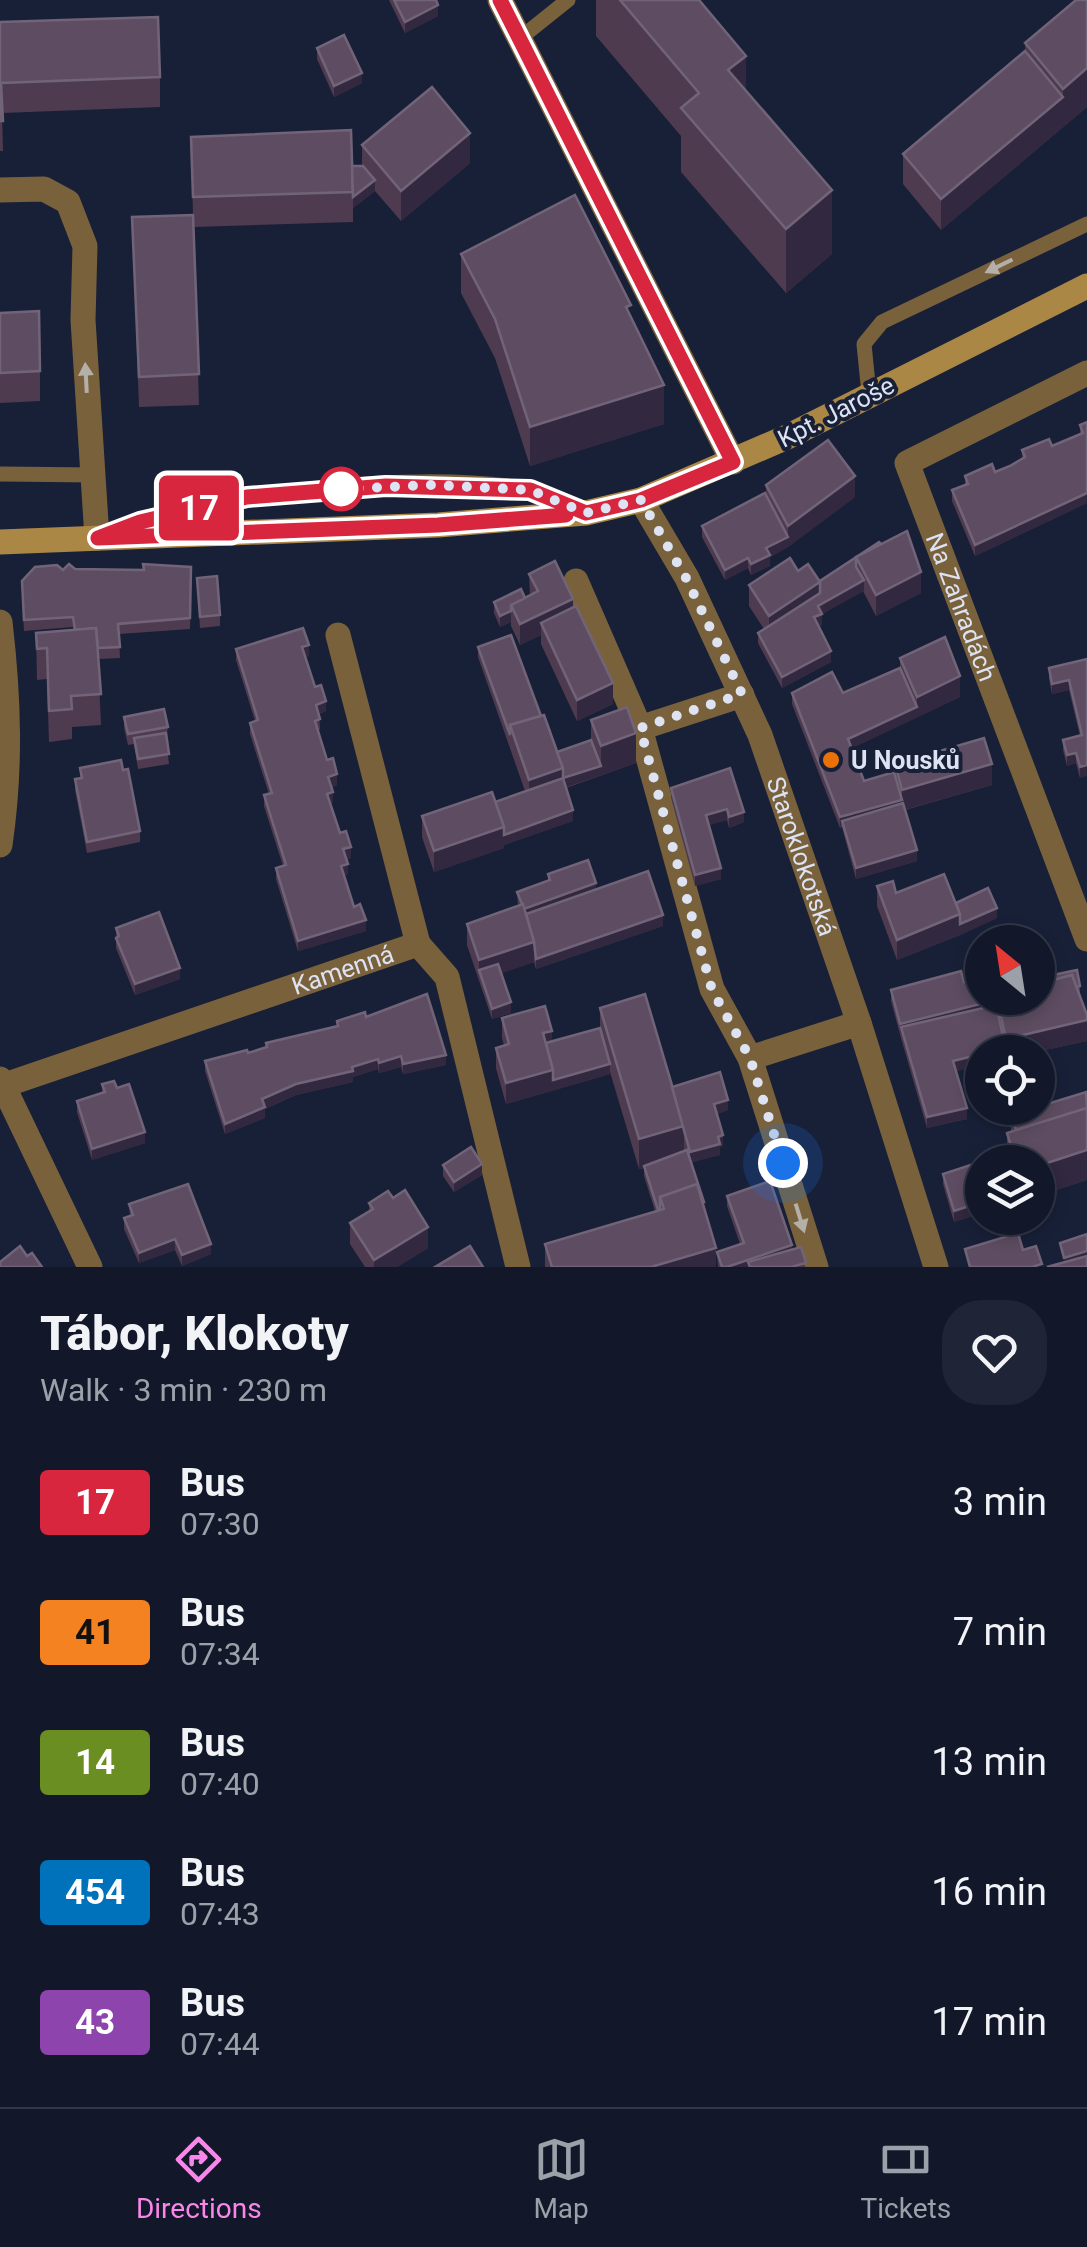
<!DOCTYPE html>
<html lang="en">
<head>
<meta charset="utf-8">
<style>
  body { margin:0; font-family:Roboto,sans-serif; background:#1f2536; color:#f1f3f6; height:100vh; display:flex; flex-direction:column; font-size:38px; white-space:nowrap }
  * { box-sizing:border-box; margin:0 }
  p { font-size:32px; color:#9ca0a8 }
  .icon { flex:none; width:55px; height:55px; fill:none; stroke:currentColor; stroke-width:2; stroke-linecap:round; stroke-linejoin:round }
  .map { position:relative; height:1267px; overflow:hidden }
  .details { display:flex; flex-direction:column; background:#12182a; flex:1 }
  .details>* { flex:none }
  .badge { padding:0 20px; border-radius:8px; font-size:35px; line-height:65px }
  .needle { width:65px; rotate:330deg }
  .buttons { position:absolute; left:965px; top:925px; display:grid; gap:20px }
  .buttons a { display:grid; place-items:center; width:90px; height:90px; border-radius:50%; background:#12182a; box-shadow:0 5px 15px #0003,0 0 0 2px #313747; font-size:50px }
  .you { position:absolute; width:50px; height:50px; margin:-25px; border:8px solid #fff; border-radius:50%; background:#1a73e8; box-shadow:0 0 0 15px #1a73e833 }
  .map>.badge { position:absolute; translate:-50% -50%; box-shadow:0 0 0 5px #fff }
  .round { display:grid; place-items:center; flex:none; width:105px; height:105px; border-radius:40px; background:#1f2536 }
  .summary { display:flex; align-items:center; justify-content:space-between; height:170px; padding:0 40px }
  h1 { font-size:48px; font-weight:800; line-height:75px }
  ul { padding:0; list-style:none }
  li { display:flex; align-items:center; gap:30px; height:130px; padding:0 40px }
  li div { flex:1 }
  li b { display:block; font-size:38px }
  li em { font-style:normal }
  li .badge { min-width:110px; font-weight:700; text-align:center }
  .tabs { display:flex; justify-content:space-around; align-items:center; height:140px; border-top:2px solid #313747; background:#12182a; font-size:28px; color:#9ca0a8 }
  .tabs a { display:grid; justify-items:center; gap:5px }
  .tabs .selected { color:#f987e9 }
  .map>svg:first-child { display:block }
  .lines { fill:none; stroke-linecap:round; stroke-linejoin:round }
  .lane { stroke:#79623b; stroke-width:15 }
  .street { stroke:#79623b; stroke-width:25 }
  .secondary { stroke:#ab8746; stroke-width:25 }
  .wall { fill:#4f3b50 }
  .shaded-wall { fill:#32283f }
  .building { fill:#5e4d62; stroke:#726478; stroke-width:2.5 }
  .oneway { fill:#b5afa9 }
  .line-casing { stroke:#fff; stroke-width:22 }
  .line { stroke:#d7263d; stroke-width:15 }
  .walk { stroke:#dde3f3; stroke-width:10; stroke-dasharray:0 18 }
  .stop-dot { fill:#fff; stroke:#d7263d; stroke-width:5 }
  .food-dot { fill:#e8710a; stroke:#182038; stroke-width:4 }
  .labels { text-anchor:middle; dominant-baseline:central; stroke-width:8; stroke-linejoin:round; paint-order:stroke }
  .street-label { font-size:25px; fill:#dde3f3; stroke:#182038 }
  .poi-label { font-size:25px; font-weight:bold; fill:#dde3f3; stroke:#182038; text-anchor:start }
</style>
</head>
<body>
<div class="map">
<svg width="1087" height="1267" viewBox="0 0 1087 1267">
  <rect width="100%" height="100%" fill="#182038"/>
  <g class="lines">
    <!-- lane -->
    <g class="lane">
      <path d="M518,40L568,0"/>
      <path d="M869,394L864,344L882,322L1087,224"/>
      <path d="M0,474L96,475"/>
      <path d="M115,531C220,492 417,469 528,489C545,492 562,503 578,509"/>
    </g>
    <!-- street -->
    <g class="street">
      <path d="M500,0L733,462"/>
      <path d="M0,190L44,189L68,202L85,246L83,320L97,538"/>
      <path id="s1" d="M1087,373L907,463L1087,939"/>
      <path id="s2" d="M641,500L687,578L760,735L859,1023L936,1267"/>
      <path d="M576,581L640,728L712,989L750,1058L816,1267"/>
      <path d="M0,622C9,699 11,769 0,845"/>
      <path d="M338,635L418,944"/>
      <path d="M640,728L742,695"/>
      <path d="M750,1058L859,1023"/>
      <path d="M0,1079L90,1267"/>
      <path id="s3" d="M2,1086L418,944L447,977L518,1267"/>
    </g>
    <!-- secondary -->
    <path class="secondary" d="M0,542L438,525L586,513L641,500L787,437L1087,286"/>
  </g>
  <!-- wall -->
  <g class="wall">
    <path d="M389,0H436L438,16L405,33Z"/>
    <path d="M596,0H700L832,254L786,293L681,172V136L596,36Z"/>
    <path d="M0,22L160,77V107L2,113L3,151H0Z"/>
    <path d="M1025,43L1087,107L941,230L903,184V154L1025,51Z"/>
    <path d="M317,48L362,83L334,97L317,59Z"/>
    <path d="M191,137L352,166H362V145L470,163L401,221L375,191L353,208V222L194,227L199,405L139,407L132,217L193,215Z"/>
    <path d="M461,254L664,424L530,466L495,358L461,293Z"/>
    <path d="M0,313L40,371V401L0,403Z"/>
    <path d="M1087,422V503L975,556L952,501V490L965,485V476L995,472L1022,459V450L1052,446L1080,434V425Z"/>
    <path d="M766,485L855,497L788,547L770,557V566L751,575L748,568L725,580L702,537V526L766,496Z"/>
    <path d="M879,542L921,593L876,616L863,591L822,614V625L819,626L831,662L782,688L758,643V633L764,629L749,606V585L798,571L819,581Z"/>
    <path d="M191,567L190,629L119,634L120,658L98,659L101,725L72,727V739L49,742L47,679L37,680L36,633L73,630V627L24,631L22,592L63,570H144Z"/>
    <path d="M529,574L573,607L613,704L577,721L541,644V635L520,645L511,626V622L500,627L494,613V602L525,598L530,595Z"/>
    <path d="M197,578L220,615V626L200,628Z"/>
    <path d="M478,647L541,716L557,752L591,740V720L636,763L566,788L573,821L504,845V848L434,872L422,837V816L495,802L525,791L478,657Z"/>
    <path d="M236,649L309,656L305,657L315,687L326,711L319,714L320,729L318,730L327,760L337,785L332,787L333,802L331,803L340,833L351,858L346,859L348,874L344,875L354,907L366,931L298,951L276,879V868L283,866L264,806V795L269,794L250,734V723L255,721L236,660Z"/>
    <path d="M900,658L960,697L852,748L864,781L895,774V764L992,785L905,810L917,861L856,879L842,827L840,828L792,704V693H843L900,668Z"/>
    <path d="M1087,659L1080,778L1076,763L1067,766L1063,750V740L1080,736L1069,690L1052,694L1049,679V668Z"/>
    <path d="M124,717L168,727L166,738L169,764L138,769L134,744L128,745L124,728Z"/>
    <path d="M80,768L123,770L140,831V842L87,853L75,790V779L80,778Z"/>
    <path d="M671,788L744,812V822L729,828L727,820L708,825L721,879L695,886L671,798Z"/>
    <path d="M548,874L596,889L663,926L536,969L534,962L501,973L511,1013L492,1019L467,945V924L518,906L517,892L548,881Z"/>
    <path d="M877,886L896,893L956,903L997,918L960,935L897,960L877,906Z"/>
    <path d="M116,928L180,979L135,995L116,948Z"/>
    <path d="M977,942H982V972L977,952Z"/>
    <path d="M1048,976L1080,986V997L1087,1015V1041L1036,1052H982V1065L956,1071L967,1119L927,1128L901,1038L891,1001V990L964,982L980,1009L996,1005V998L1048,982Z"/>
    <path d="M600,1008L672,1087L728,1110L717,1114L723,1146L720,1147V1155L691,1162L704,1209L716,1267H545V1244L655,1211L644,1176V1168L639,1169L610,1072V1074L506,1104L496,1068V1048L504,1045L502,1038V1018L552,1041L600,1028Z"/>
    <path d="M366,1017L446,1065L403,1074L401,1067L379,1073L378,1069L353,1077V1082L296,1095L265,1109V1118L225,1134L205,1071V1061L248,1053L266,1047V1043L337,1027V1021Z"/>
    <path d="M102,1084L117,1088L145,1143L92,1160L77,1112V1101L102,1093Z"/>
    <path d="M1087,1095V1180L1038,1196V1162H982V1213L954,1222L943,1184V1174L1007,1153V1133L1011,1132V1115Z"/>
    <path d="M443,1165L482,1175L454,1192L443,1176Z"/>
    <path d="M727,1196L792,1250L806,1267H718L717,1252L740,1244L727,1206Z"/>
    <path d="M393,1198L428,1248L397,1267H365L350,1244V1223L369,1212V1203Z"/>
    <path d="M129,1204L211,1254L182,1266L175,1250L139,1263L124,1229V1218L130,1216Z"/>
  </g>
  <!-- shaded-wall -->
  <g class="shaded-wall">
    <path d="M438,5V16L405,33V22Z"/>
    <path d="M746,56V120L728,70Z"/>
    <path d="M1087,68V107L941,230V199L1063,97V89Z"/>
    <path d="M362,73V83L334,97V86Z"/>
    <path d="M470,133V163L401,221V191Z"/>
    <path d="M375,180V191L353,208V197Z"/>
    <path d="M832,190V254L786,293V229Z"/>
    <path d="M664,385V424L530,466V427Z"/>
    <path d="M855,476V497L788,547L770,557V566L751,575V564L766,548L788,537V526Z"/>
    <path d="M1087,493V503L975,556V545Z"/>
    <path d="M748,558V568L725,580V570Z"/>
    <path d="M921,572V593L876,616V595Z"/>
    <path d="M864,580V591L820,615L822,614V625L814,628V617L818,606Z"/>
    <path d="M820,582V603L769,637V616Z"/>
    <path d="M573,599V620L541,623V635L520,645V624Z"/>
    <path d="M511,611V622L500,627V616Z"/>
    <path d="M309,645V656L302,658V647Z"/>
    <path d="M831,651V662L782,688V677Z"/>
    <path d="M960,676V697L848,750V739L917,707V697Z"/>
    <path d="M1069,680V690L1052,694V684Z"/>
    <path d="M613,683V704L577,721V700Z"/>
    <path d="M326,701V711L316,715V705Z"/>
    <path d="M636,733V763L529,800V780L563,768L601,766V746Z"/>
    <path d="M1076,753V763L1067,766V755Z"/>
    <path d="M992,764V785L843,827L842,821L840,828V817L902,800V790Z"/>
    <path d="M1087,765V776L1080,778V767Z"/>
    <path d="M337,774V785L328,788V777Z"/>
    <path d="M333,792V802L327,804V794Z"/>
    <path d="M727,809V820L706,826V815Z"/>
    <path d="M573,810V821L504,845V848L434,872V851L504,827Z"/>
    <path d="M744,812V822L729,828V817Z"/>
    <path d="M351,847V858L343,860V849Z"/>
    <path d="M917,850V861L856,879V868Z"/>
    <path d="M348,864V874L341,876V866Z"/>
    <path d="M721,868V879L695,886V875Z"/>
    <path d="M596,883V894L524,920L523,909Z"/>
    <path d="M997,908V918L960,935L897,960V940L960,914Z"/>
    <path d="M663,915V926L536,969V959Z"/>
    <path d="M366,920V931L298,951V941Z"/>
    <path d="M534,942V962L483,980L479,970V960Z"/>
    <path d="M180,968V979L135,995V984Z"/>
    <path d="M511,1002V1013L492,1019V1009Z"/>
    <path d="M980,1004V1014L901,1027L900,1035V1024Z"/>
    <path d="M1087,1020V1041L1036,1052H990L1006,1049V1039Z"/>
    <path d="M552,1031V1052L546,1054L543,1033Z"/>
    <path d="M982,1054V1065L953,1072V1061Z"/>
    <path d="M446,1055V1065L403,1074V1064Z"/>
    <path d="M401,1056V1067L379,1073V1063Z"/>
    <path d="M378,1059V1069L353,1077V1082L296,1095L265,1109V1118L225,1134V1124L262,1099L296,1084Z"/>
    <path d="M610,1064V1074L506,1104V1083L553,1070Z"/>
    <path d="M728,1100V1110L714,1115V1104Z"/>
    <path d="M967,1108V1119L927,1128V1117Z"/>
    <path d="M684,1126V1156L639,1169V1139Z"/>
    <path d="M145,1132V1143L92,1160V1149Z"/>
    <path d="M723,1135V1146L720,1147V1155L690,1163V1152Z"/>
    <path d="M1087,1150V1180L1038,1196V1166Z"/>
    <path d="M482,1164V1175L454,1192V1182Z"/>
    <path d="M982,1202V1213L954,1222V1211Z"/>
    <path d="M428,1227V1248L397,1267H374V1260Z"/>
    <path d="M175,1239V1250L139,1263V1253Z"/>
    <path d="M211,1244V1254L182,1266V1255Z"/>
    <path d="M792,1245V1256L748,1262V1267H727Z"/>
    <path d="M716,1248V1267H651Z"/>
    <path d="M1087,1251V1261L1064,1267V1258Z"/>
  </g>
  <!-- building -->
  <g class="building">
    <path d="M394,0H436L438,5L405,22Z"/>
    <path d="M620,0H699L746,56L728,70L832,190L786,229L681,108L699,93Z"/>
    <path d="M1076,0H1087V68L1063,89L1025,43Z"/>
    <path d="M158,17L160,77L1,83L3,121H0V22Z"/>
    <path d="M344,35L362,73L334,86L317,48Z"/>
    <path d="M1025,51L1063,97L941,199L903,154Z"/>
    <path d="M432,87L470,133L401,191L362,145Z"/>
    <path d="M351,130L353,192L193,197L191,137Z"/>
    <path d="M352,166H363L375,180L353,197Z"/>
    <path d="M575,195L631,305L626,307L664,385L530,427L495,319L461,254Z"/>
    <path d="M193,215L199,374L139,377L132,217Z"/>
    <path d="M39,311L40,371L0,373V313Z"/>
    <path d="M1087,422V493L975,545L952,490L968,484L965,476L992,464L995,472L1010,466L1025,457L1022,450L1049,439L1052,446L1083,433L1080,425Z"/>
    <path d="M828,440L855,476L788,526L766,485Z"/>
    <path d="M765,493L788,537L766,548L770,555L751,564L748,558L725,570L702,526Z"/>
    <path d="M907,531L921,572L876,595L856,557Z"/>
    <path d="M879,542L881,544L856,557V567L864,580L818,606L822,614L814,617L831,651L782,677L758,633L820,593V581Z"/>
    <path d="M790,558L798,571L808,564L820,582L769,616L749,585Z"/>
    <path d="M555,561L573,599L520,624L511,605L538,591L529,574Z"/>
    <path d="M69,564L75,569L144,570L143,564L191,567L190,618L118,624L120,647L98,648L96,628L75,630L73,617L24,620L22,581L35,567L57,565L63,570Z"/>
    <path d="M217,576L220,615L200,617L197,578Z"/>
    <path d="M521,589L525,598L511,605V611L500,616L494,602Z"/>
    <path d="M576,606L613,683L577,700L541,623Z"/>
    <path d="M96,628L101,694L71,696L72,709L49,711L47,648L37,649L36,633Z"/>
    <path d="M303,628L309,645L302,647L315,687L321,685L326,701L316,705L320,719L315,721L327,760L333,758L337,774L328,777L333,792L327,794L340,833L346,831L351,847L343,849L348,864L341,866L354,907L360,904L366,920L298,941L276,868L286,865L264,795L272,793L250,723L258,720L236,649Z"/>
    <path d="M511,635L541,716L510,725V735L478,647Z"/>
    <path d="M945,637L960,676L917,697L900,658Z"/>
    <path d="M1087,659V765L1080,767L1076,753L1067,755L1063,740L1082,735L1069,680L1052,684L1049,668Z"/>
    <path d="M900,668L917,707L848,739L864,781L894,772L902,800L840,817L792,693L832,672L843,693Z"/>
    <path d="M627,707L636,733L601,746L591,720Z"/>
    <path d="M164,709L168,727L128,734L124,717Z"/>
    <path d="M544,715L563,768L529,780L510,725Z"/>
    <path d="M166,733L169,754L138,759L134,738Z"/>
    <path d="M984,738L992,764L902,790L895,764Z"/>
    <path d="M591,740L601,766L563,778V768L557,752Z"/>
    <path d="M121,760L123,770L128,769L140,831L87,842L75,779L82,778L80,768Z"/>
    <path d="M730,768L744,812L729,817L727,809L706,815L721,868L695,875L671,788Z"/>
    <path d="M563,778L573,810L504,835V827L495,802Z"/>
    <path d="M492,792L504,827L434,851L422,816Z"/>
    <path d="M903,803L917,850L856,868L842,821Z"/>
    <path d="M588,860L596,883L524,909L517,892L550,880L548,874Z"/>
    <path d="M648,871L663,915L536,959L534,942L526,914Z"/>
    <path d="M944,874L960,914L897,940L877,886L893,881L896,893Z"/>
    <path d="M988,888L997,908L960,924V914L956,903Z"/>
    <path d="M523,904L534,942L479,960L467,924Z"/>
    <path d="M159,912L180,968L135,984L116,938L119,936L116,928Z"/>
    <path d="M1017,930L1020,942H982V961L977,942Z"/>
    <path d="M498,964L511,1002L492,1009L479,970Z"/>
    <path d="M1077,970L1080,986L1076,987L1072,975L1049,981L1048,976Z"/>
    <path d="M961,971L964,982L974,980L980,1004L900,1024L891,990Z"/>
    <path d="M1072,975L1087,1015V1020L1006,1039L997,998H1038V984Z"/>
    <path d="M427,994L446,1055L403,1064L401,1056L379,1063L378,1059L352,1067L353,1071L296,1084L262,1099L265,1107L225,1124L205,1061L247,1050L248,1053L267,1047L266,1043L338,1026L337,1021L365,1012L366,1017Z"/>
    <path d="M645,994L684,1126L639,1139L600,1008Z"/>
    <path d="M996,1005L1006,1049L982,1052V1054L953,1061L967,1108L927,1117L901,1027Z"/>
    <path d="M545,1006L552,1031L543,1033L553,1070L506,1083L496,1048L509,1044L502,1018Z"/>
    <path d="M600,1028L610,1064L553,1080V1070L546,1043Z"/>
    <path d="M720,1072L728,1100L714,1104L723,1135L718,1137L720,1144L690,1152L672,1087Z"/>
    <path d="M114,1081L117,1088L129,1084L145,1132L92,1149L77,1101L105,1092L102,1084Z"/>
    <path d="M1086,1092L1087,1108L1016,1130L1011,1115Z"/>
    <path d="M1087,1108V1150L1038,1166V1162H1016L1007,1133Z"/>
    <path d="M471,1147L482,1164L454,1182L443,1165Z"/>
    <path d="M687,1150L704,1202H702L697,1184L660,1197V1210H658L644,1166Z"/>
    <path d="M1007,1153L1010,1162H982V1202L954,1211L943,1174Z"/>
    <path d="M770,1181L792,1245L727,1267H722L717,1252L744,1243L727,1196Z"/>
    <path d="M188,1184L211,1244L182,1255L175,1239L139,1253L124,1218L133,1215L129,1204Z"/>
    <path d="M697,1184L716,1248L651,1267H552L545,1244L664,1209L660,1197Z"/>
    <path d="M405,1190L428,1227L374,1260L350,1223L373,1209L369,1203L388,1191L393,1198Z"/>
    <path d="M1018,1233L1023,1250L1036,1246L1042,1264L1032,1267H970L965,1249Z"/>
    <path d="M1087,1234V1251L1064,1258L1060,1243Z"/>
    <path d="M20,1246L27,1256L32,1253L42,1267H0V1262Z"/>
    <path d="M470,1246L483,1267H435Z"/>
    <path d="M801,1247L806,1263L791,1267H750L748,1262Z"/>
    <path d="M1087,1256V1267H1047Z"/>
  </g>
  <!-- one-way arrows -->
  <defs><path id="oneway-solid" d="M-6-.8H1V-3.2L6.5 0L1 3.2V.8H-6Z" transform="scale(2.5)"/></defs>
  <g class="oneway">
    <use href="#oneway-solid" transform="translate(999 266) rotate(154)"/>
    <use href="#oneway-solid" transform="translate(86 378) rotate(-93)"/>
    <use href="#oneway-solid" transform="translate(800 1218) rotate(73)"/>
  </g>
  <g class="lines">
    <!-- line casing -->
    <g class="line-casing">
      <path id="line" d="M500,0L733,462L641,500L586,513L530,490L386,486L247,497L140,522L98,538L438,525L566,515"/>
    </g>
    <!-- line -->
    <use href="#line" class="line"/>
    <!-- walk -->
    <path class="walk" d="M341,489L432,485L530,490L586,513L641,500L686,578L742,694L640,728L712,990L750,1058L783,1163"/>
  </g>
  <!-- markers -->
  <circle class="stop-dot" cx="341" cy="489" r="20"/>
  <circle class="food-dot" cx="831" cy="760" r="10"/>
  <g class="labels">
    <!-- street labels -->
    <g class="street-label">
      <text transform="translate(836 412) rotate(-27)">Kpt. Jaroše</text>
      <text stroke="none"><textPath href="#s1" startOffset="355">Na Zahradách</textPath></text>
      <text stroke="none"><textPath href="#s2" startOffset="392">Staroklokotská</textPath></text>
      <text stroke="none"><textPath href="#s3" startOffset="360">Kamenná</textPath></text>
    </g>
    <!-- poi labels -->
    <g class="poi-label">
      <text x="851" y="760">U Nousků</text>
    </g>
  </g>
</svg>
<div class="buttons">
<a><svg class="needle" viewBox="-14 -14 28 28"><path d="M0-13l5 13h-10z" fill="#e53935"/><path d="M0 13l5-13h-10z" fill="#9ca0a8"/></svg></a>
<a><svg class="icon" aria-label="locate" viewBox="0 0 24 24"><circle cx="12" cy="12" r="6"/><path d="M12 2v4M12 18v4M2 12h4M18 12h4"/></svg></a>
<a><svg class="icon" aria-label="layers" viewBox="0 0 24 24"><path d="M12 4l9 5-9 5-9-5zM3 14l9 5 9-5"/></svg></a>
</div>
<div class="you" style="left:783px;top:1163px"></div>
<b class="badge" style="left:199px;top:508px;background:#d7263d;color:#fff">17</b>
</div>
<section class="details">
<div class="summary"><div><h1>Tábor, Klokoty</h1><p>Walk · 3 min · 230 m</p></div><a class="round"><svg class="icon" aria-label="heart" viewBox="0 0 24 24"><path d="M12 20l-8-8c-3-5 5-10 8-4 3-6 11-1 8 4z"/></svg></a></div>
<ul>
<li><span class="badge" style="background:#d7263d;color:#fff">17</span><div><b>Bus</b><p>07:30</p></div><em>3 min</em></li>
<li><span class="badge" style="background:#f58220;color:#111">41</span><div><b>Bus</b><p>07:34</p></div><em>7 min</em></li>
<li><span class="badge" style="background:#6b8e23;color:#fff">14</span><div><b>Bus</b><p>07:40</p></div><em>13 min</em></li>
<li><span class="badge" style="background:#0072bc;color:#fff">454</span><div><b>Bus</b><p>07:43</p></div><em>16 min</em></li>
<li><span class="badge" style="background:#8e44ad;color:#fff">43</span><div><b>Bus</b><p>07:44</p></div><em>17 min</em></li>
</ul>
</section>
<nav class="tabs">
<a class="selected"><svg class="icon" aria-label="directions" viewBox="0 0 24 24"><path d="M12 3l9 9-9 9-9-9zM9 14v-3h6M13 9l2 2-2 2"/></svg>Directions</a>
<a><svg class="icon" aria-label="map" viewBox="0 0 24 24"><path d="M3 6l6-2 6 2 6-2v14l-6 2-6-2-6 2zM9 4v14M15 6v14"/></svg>Map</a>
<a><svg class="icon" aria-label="tickets" viewBox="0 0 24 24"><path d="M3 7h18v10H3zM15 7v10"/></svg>Tickets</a>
</nav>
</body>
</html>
